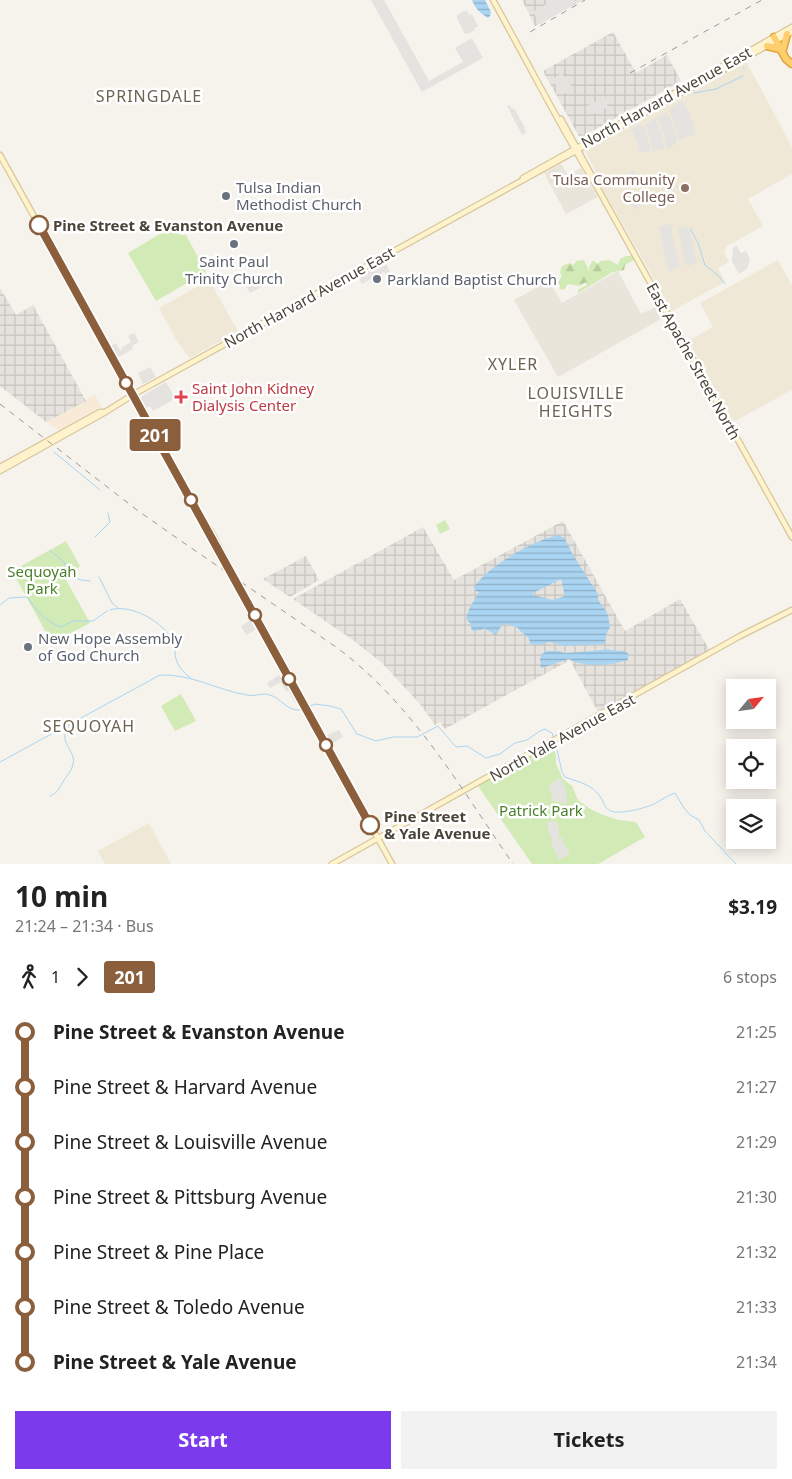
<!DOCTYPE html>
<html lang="en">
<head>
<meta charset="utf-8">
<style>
  body { margin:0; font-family:"Noto Sans",sans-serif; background:#f2f2f2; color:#222; height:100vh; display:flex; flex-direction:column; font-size:19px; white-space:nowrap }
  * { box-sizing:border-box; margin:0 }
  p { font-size:16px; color:#767676 }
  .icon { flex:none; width:28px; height:28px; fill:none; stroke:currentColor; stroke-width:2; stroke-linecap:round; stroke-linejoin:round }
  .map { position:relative; height:864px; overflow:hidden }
  .sheet { display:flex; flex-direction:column; background:#fff; flex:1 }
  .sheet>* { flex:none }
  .badge { padding:0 10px; border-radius:4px; font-size:18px; line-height:32px }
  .needle { width:32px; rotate:61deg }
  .buttons { position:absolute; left:726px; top:679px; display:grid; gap:10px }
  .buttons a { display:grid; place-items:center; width:50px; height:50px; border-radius:0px; background:#fff; box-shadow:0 2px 12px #0003; font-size:25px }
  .map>.badge { position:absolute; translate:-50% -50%; box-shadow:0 0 0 2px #fff }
  .legs { display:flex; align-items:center; gap:8px; height:55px; padding:0 15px; font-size:16px }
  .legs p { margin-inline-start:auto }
  .head { display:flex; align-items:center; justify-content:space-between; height:85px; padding:0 15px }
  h1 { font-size:28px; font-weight:700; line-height:38px }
  .action { display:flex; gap:10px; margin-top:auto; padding:10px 15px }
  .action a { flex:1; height:58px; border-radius:0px; background:#7c3aed; color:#fff; font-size:20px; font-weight:700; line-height:58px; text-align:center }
  .action a+a { background:#f2f2f2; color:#222 }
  ul { padding:0 15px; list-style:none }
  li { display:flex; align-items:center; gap:18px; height:55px; font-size:19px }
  li i { display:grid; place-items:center; width:8px; height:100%; margin:0 6px; background:currentColor }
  li i::after { content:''; width:12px; height:12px; margin:-6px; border:4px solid; border-radius:50%; background:#fff }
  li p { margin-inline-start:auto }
  li:first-child i { background:linear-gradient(#0000 50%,currentColor 0) }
  li:last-child i { background:linear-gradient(currentColor 50%,#0000 0) }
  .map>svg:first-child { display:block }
  .residential { fill:#eae5da }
  .commercial { fill:#f7ead8 }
  .industrial { fill:url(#industrial-grid) }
  .education { fill:#efe8d6 }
  .green { fill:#d2eab5 }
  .forest { fill:url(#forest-firs) }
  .parking { fill:#e5e3e0 }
  .water { fill:url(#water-rules); fill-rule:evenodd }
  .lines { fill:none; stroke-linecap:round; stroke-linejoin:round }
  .stream { stroke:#a9d4f2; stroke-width:1 }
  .secondary-casing { stroke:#d6c79b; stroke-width:7 }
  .motorway-casing { stroke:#e0a43c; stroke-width:9 }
  .secondary { stroke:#fff3cd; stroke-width:4.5 }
  .motorway { stroke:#ffcf6e; stroke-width:6 }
  .rail { stroke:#9a9a9a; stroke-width:1; stroke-dasharray:6 6; stroke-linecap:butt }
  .line-1-casing { stroke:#fff; stroke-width:11 }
  .line-1 { stroke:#8b5e3c; stroke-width:8 }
  .education-dot { fill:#8d6e63; stroke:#fff; stroke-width:2 }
  .worship-dot { fill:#6b7280; stroke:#fff; stroke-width:2 }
  .stop-1-dot { fill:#fff; stroke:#8b5e3c; stroke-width:2.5 }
  .health-dot { fill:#e0444e; stroke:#fff; stroke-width:2 }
  .labels { text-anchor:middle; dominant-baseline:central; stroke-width:5; stroke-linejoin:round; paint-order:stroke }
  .street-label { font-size:15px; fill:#4b4439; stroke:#fff }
  .education-label { font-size:15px; fill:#785e54; stroke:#fff; text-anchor:end }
  .worship-label { font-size:15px; fill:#5b616d; stroke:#fff; text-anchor:start }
  .stop-label { font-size:15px; font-weight:bold; fill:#4b4439; stroke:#fff; text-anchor:start }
  .health-label { font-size:15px; fill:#be3a42; stroke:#fff; text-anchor:start }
  .park-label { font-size:15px; fill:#4a7f2a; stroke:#fff }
  .neighbourhood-label { font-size:16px; letter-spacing:1px; fill:#6e6250; stroke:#fff }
</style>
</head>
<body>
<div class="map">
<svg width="792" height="864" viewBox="0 0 792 864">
  <defs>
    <pattern id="industrial-grid" width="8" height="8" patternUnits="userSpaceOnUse" patternTransform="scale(1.25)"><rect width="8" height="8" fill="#e6e2dd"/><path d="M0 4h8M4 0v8" fill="none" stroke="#c7c3be"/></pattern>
    <pattern id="forest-firs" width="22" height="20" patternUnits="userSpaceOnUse" patternTransform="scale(1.25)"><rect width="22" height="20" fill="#d2eab5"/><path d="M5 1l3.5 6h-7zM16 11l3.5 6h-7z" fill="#b6ca9c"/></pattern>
    <pattern id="water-rules" width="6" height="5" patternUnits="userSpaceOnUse" patternTransform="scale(1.25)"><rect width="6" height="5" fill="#a9d4f2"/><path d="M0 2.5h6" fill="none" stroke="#8caec5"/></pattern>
  </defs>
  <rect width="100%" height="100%" fill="#f6f3ec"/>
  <!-- residential -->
  <g class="residential">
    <path d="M561,164L568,175L581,168L598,197L566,214L544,173Z"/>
    <path d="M618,271L641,314L655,307L661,319L558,377L514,300L549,281L562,303Z"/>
  </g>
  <!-- commercial -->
  <path class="commercial" d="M95,395L102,407L60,431L46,422Z"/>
  <!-- industrial -->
  <g class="industrial">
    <path d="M522,0H583L535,26Z"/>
    <path d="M613,32L636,73L667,55L681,81L580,138L543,71Z"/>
    <path d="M0,288L16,315L33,305L86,401L46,422L0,386Z"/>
    <path d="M563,521L625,631L680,599L710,651L598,712L570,660L445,729L440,722L435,725L420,704L382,663L353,640L293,599L423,527L454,580Z"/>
    <path d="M306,556L319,580L290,597L263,579Z"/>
  </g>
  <!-- education -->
  <g class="education">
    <path d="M746,61L792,147V174L748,199L763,226L727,246L724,253L729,262L718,268L725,282L672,311L596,177L595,170L585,151Z"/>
    <path d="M778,260L792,286V390L735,421L732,420L715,388H713V385L688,341L713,327L700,303Z"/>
    <path d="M209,280L238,331L190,358L177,341L159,308Z"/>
    <path d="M149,823L171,864H105L98,851Z"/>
  </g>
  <!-- green -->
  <g class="green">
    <path d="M175,225L180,235H186L206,272L156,301L128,253Z"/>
    <path d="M445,520L450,529L440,534L436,525Z"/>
    <path d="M66,541L80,566L65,578L90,623L52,643L12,571Z"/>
    <path d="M181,694L196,721L175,731L161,706Z"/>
    <path d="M550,744L556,754V764L563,779L572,786L578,800L592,810L606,816L619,820L636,822L645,837L598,864H532L478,786Z"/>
  </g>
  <!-- forest -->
  <path class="forest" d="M626,256H632L634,260L625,265L624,270L613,272L578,293V290L587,285L586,282L580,286L568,284L564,290L560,289L559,281L562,275L560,273L562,266L570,263L574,265L576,261L584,260L590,273L589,267L593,260L598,264L600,261L609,260L618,265L620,259Z"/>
  <!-- parking -->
  <g class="parking">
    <path d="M371,0H384L429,81L463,62L455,48L472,38L483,58L422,92Z"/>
    <path d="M553,0L580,1L540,24L533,12Z"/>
    <path d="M466,10L470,15L472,14L478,26L474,29L475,30L468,34L467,33L465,34L457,18V15Z"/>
    <path d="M561,74L566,77L573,89L561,95L552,79Z"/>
    <path d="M605,96L608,107L594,114L592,111L591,112L587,106Z"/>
    <path d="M682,101L688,111L691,117L689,118H691L694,129L693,130H695V134L679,140L669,108Z"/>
    <path d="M510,105L512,109L514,108L525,128L526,133L522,135L507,106Z"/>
    <path d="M667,112L673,125L677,142H675L676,144L672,145V147L666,148L664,134L657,118Z"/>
    <path d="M655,118L661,132L664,149L654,151H653L650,138L645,125Z"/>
    <path d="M640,124L641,126H643L646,132L651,151L639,152L637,141L631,129Z"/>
    <path d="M633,170L637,175L630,178L627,184L621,182L625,175Z"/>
    <path d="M628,196L633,201L640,203L638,209L629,205L623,199Z"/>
    <path d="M671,224L674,245L680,267L670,271L668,270L664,254L659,226Z"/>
    <path d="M688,227V231H690L697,263L688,266L686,265L683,256L678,228Z"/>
    <path d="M736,245L741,253L746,251L750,259L747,269L739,274L732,261L733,248Z"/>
    <path d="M385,262L395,281L391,283L384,272L362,284L358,277Z"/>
    <path d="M260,278L264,286L250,293L246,286Z"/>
    <path d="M134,333L139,342L132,346L133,349L117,358L111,346L116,343L120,350H122L121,348L131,342L128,336Z"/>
    <path d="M150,367L156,377L143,384L138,373Z"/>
    <path d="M166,382L174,396L173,400L153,411L150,406L146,408L141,400L142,396Z"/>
    <path d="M140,418L151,439L141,444L138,439L145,435L135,420Z"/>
    <path d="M251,620L255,628V630L246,635L241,626Z"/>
    <path d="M279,675L281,678L284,676L298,702L295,703L289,691L286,692L281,682L270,688L267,683Z"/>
    <path d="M339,730L343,737L332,744L327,735Z"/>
    <path d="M560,777L566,789L567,804L553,801L549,786Z"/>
    <path d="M557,821L560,834L558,835L560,838L561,837L570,854L559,860L551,843L553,842L548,831L547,822Z"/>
  </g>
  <!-- water -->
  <g class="water">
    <path d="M472,0H485L491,12L490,16L488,18C481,14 474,7 472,0Z"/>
    <path d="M559,535L565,539L573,555L598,594C597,603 604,606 607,613C609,617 609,623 610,627L606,635L605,644L566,646L549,642L540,645L530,644C530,635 522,635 518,628L507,624L502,625L496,635L484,628L482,630L472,631L470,623L466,619L469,609L479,592L476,591L474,587C487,567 535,539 559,535ZM561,579L565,596L553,600L533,595V593Z"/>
    <path d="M607,649C615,652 621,649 628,653V660C612,665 583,668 569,659L541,668L540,659L542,654L547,651H560L564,653L593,651Z"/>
  </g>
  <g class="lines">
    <!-- stream -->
    <g class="stream">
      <path d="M744,69V68"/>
      <path d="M694,93L716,89L743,76"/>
      <path d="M690,228L698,243L705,265L719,276L725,284"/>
      <path d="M54,452L100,490"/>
      <path d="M95,537L110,522L108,513"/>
      <path d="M50,551C54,554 62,559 65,564C72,577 74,580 90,581"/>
      <path d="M99,577L112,603L118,608"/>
      <path d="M0,605L9,598L27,597C37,611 44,621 61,627L73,621H93L107,611"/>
      <path d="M110,610C131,603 163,622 173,641C175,644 174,648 175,652C175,663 182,672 191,678"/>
      <path d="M308,707L315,704L330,706L341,709L357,734L376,741L393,737H417L438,726L456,747L467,746L486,758L500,754L515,743L527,740L540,731L545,729L552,733L554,738"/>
      <path d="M555,741L562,772L565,777C578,782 593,784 601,798C604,802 604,807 609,810C617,816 645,808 654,804C661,800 667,796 675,793L684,808L690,815L699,820L705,831L736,864"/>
      <path d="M0,762L160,675C192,674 217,690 247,695C255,697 262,692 270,695C283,699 288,714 304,709"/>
      <path d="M50,796C58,793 59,788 63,782C66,776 72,771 73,764C77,750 55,742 70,724"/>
    </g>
    <!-- secondary casing -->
    <g class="secondary-casing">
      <g id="secondary">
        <path d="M493,0C528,63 560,126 597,187L792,537"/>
        <path d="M561,119L593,178"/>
        <path d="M0,155L204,523L208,533L234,577"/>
        <path d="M523,178L792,27"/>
        <path d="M0,467L100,412H103"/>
        <path d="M0,471L102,414L136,393L792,32"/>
        <path d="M207,526L211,531L255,616L392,864"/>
        <path d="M332,864L740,636L792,610"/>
      </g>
    </g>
    <!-- motorway casing -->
    <g class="motorway-casing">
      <g id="motorway">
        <path d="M774,37L786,59L792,64"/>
        <path d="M767,46L780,49"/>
        <path d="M783,49L787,34"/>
      </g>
    </g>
    <!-- secondary -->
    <use href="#secondary" class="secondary"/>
    <!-- motorway -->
    <use href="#motorway" class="motorway"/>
    <!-- rail -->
    <g class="rail">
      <path d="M530,32L585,0"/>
      <path d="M630,73L762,0"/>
      <path d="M0,404L137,510L181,541L336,647C412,703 460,787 513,864"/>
    </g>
  </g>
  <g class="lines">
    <!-- line-1 casing -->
    <g class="line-1-casing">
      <path id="line-1" d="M39,225L370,825"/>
    </g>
    <!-- line-1 -->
    <use href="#line-1" class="line-1"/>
  </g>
  <!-- markers -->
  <circle class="education-dot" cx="685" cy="188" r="5"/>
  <g class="worship-dot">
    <circle cx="226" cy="196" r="5"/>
    <circle cx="234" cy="244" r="5"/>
    <circle cx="377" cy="279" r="5"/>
    <circle cx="28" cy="647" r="5"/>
  </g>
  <g class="stop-1-dot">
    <circle cx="39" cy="225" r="9"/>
    <circle cx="126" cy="383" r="6"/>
    <circle cx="191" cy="500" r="6"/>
    <circle cx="255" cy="615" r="6"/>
    <circle cx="289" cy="679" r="6"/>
    <circle cx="326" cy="745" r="6"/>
    <circle cx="370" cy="825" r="9"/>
  </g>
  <path class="health-dot" d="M178.5 389.5h5v5h5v5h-5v5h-5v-5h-5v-5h5z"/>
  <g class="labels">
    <!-- street labels -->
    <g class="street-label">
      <text transform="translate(666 97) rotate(-29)">North Harvard Avenue East</text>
      <text transform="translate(309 297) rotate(-29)">North Harvard Avenue East</text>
      <text transform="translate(694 361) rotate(61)">East Apache Street North</text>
      <text transform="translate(562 737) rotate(-29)">North Yale Avenue East</text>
    </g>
    <!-- education labels -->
    <g class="education-label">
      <text x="675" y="179">Tulsa Community<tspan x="675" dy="17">College</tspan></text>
    </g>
    <!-- worship labels -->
    <g class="worship-label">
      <text x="236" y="187">Tulsa Indian<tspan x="236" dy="17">Methodist Church</tspan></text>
      <text x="234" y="261" text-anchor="middle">Saint Paul<tspan x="234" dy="17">Trinity Church</tspan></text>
      <text x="387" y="279">Parkland Baptist Church</text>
      <text x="38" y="638">New Hope Assembly<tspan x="38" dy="17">of God Church</tspan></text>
    </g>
    <!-- stop labels -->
    <g class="stop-label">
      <text x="53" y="225">Pine Street &amp; Evanston Avenue</text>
      <text x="384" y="816">Pine Street<tspan x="384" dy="17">&amp; Yale Avenue</tspan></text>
    </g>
    <!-- health labels -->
    <g class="health-label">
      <text x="192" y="388">Saint John Kidney<tspan x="192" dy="17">Dialysis Center</tspan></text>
    </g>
    <!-- park labels -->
    <g class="park-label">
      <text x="42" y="571">Sequoyah<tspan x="42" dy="17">Park</tspan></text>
      <text x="541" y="810">Patrick Park</text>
    </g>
    <!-- neighbourhood labels -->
    <g class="neighbourhood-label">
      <text x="149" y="96">SPRINGDALE</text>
      <text x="513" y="364">XYLER</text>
      <text x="576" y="393">LOUISVILLE<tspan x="576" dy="18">HEIGHTS</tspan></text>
      <text x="89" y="726">SEQUOYAH</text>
    </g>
  </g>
</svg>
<div class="buttons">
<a><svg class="needle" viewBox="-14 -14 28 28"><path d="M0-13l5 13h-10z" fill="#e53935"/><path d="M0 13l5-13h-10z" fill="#767676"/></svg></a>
<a><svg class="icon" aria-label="locate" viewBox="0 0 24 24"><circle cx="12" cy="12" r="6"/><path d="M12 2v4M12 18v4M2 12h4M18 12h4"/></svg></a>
<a><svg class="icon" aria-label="layers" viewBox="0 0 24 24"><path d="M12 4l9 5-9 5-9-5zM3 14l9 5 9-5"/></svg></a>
</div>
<b class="badge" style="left:155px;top:435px;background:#8b5e3c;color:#fff">201</b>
</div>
<section class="sheet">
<div class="head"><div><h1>10 min</h1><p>21:24 – 21:34 · Bus</p></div><b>$3.19</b></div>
<div class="legs"><svg class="icon" aria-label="walk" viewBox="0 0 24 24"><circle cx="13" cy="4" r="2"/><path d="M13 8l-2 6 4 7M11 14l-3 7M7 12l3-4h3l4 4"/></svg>1<svg class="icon" aria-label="forward" viewBox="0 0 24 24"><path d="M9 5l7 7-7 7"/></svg><b class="badge" style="background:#8b5e3c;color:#fff">201</b><p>6 stops</p></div>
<ul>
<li><i style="color:#8b5e3c"></i><b>Pine Street &amp; Evanston Avenue</b><p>21:25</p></li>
<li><i style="color:#8b5e3c"></i><span>Pine Street &amp; Harvard Avenue</span><p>21:27</p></li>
<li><i style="color:#8b5e3c"></i><span>Pine Street &amp; Louisville Avenue</span><p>21:29</p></li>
<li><i style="color:#8b5e3c"></i><span>Pine Street &amp; Pittsburg Avenue</span><p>21:30</p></li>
<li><i style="color:#8b5e3c"></i><span>Pine Street &amp; Pine Place</span><p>21:32</p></li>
<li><i style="color:#8b5e3c"></i><span>Pine Street &amp; Toledo Avenue</span><p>21:33</p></li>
<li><i style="color:#8b5e3c"></i><b>Pine Street &amp; Yale Avenue</b><p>21:34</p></li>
</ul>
<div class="action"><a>Start</a><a>Tickets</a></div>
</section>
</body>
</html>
